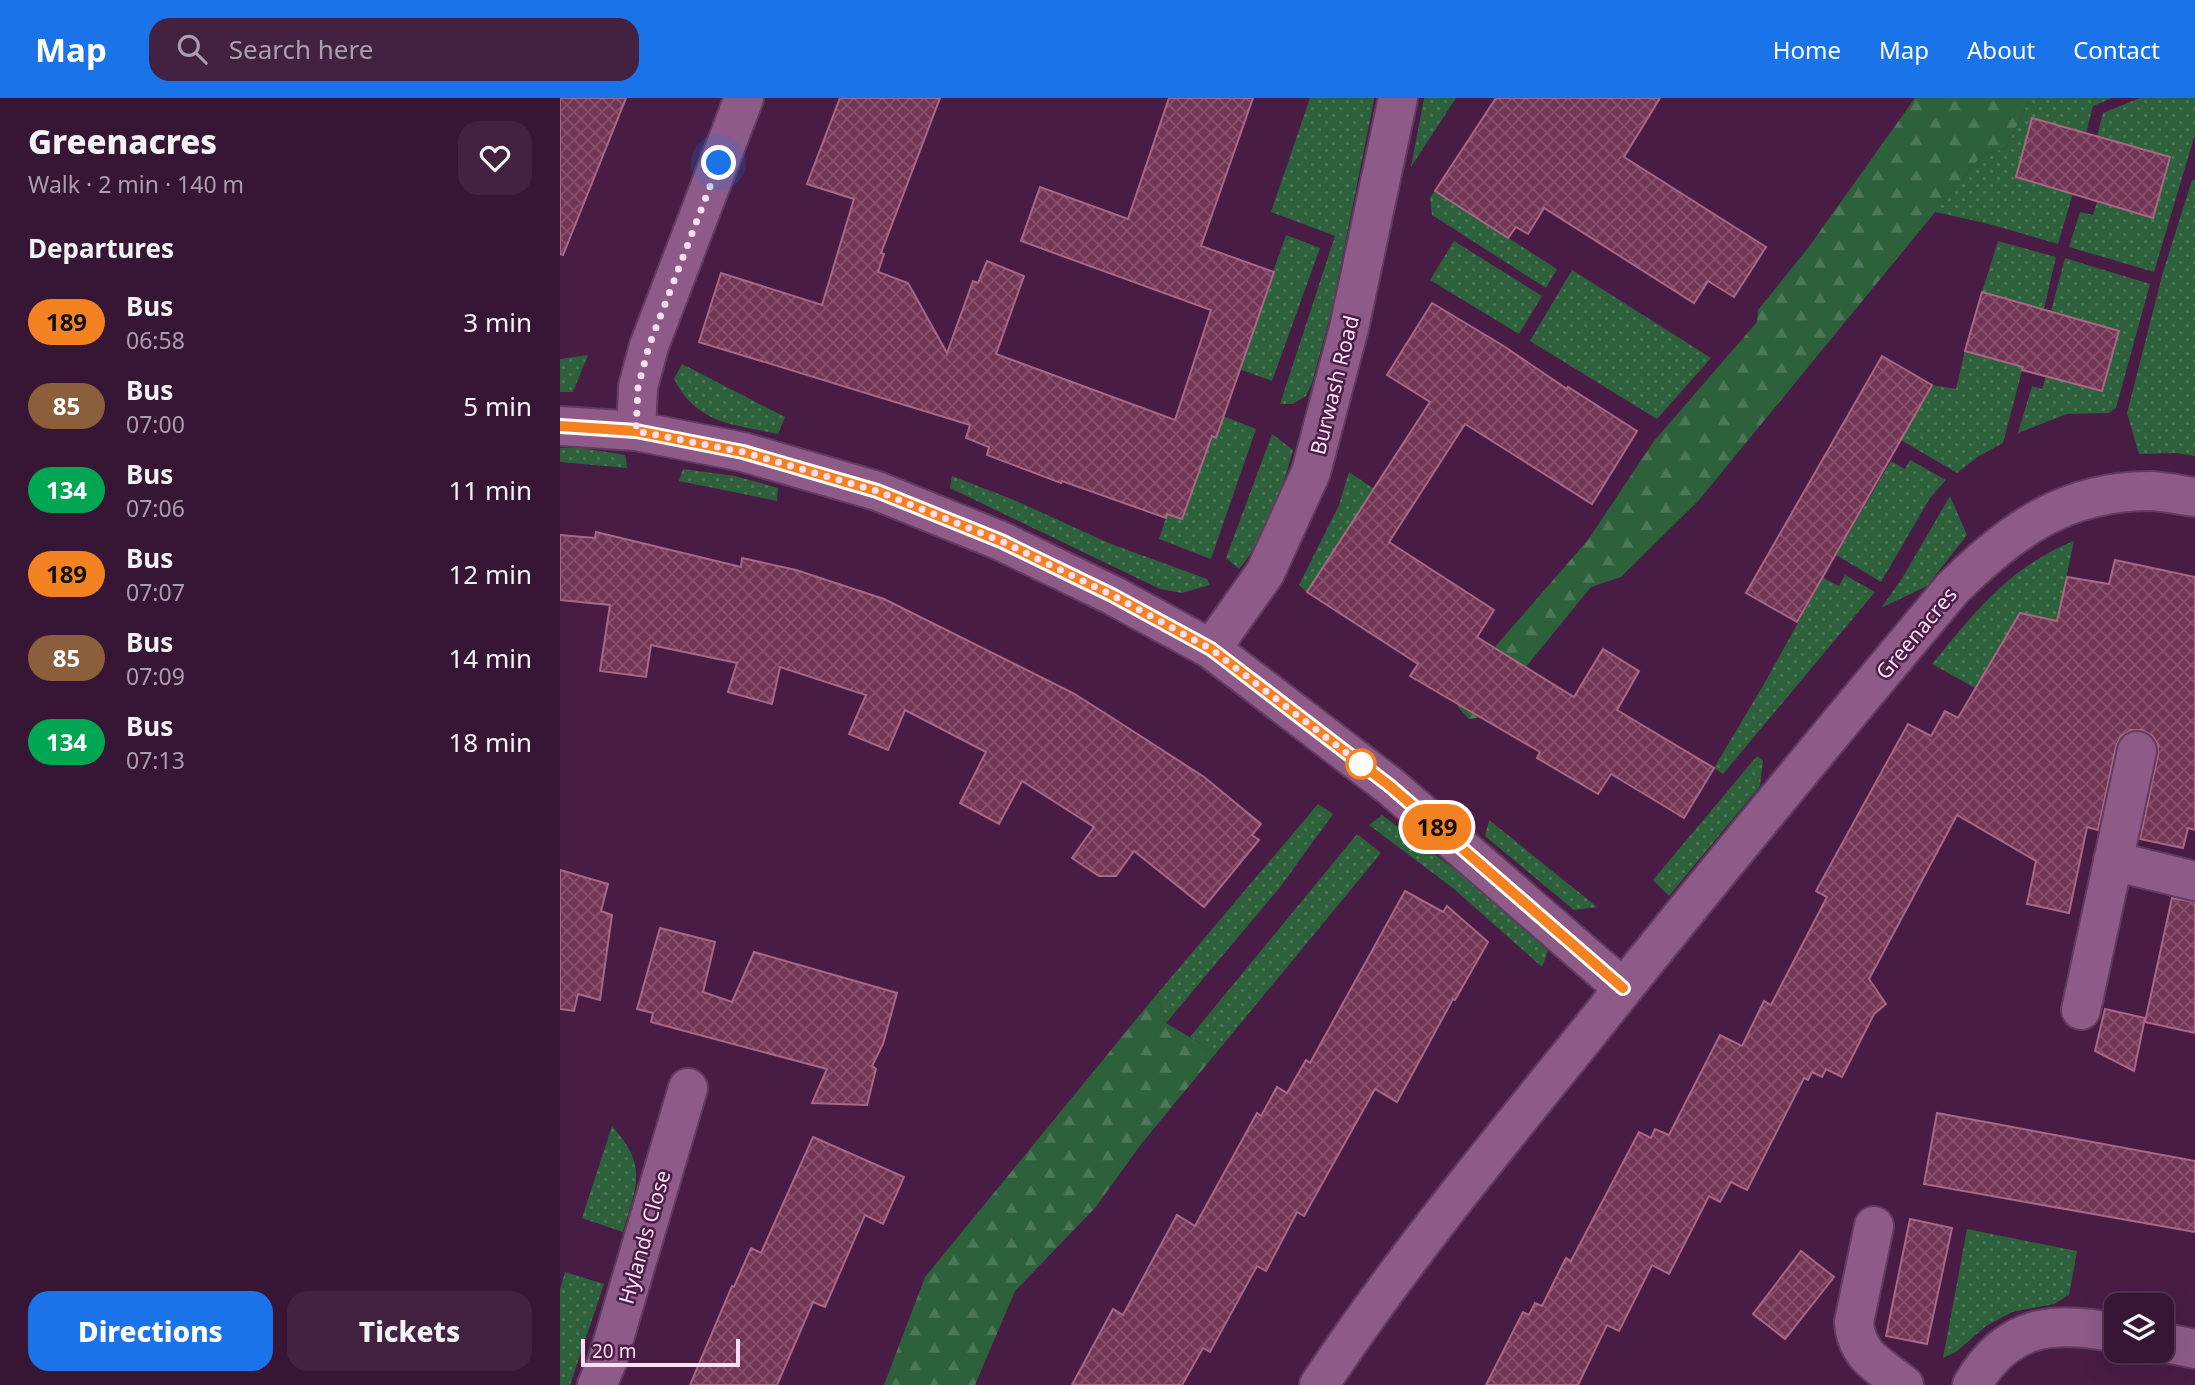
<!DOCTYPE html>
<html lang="en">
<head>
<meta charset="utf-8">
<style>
  body { margin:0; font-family:"Noto Sans",sans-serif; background:#422240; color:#f1f3f6; height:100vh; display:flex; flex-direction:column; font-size:26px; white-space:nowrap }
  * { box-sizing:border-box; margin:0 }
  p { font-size:23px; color:#aa9fac }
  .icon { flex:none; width:38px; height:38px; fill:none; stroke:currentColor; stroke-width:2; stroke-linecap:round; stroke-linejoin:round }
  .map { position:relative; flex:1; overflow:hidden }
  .drawer { display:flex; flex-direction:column; background:#371534; width:560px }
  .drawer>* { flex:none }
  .badge { padding:0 14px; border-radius:23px; font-size:24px; line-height:46px }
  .tools { position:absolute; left:1544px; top:1195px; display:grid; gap:14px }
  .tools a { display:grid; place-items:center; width:70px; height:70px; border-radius:14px; background:#371534; box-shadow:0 7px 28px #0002,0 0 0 2px #51344f; font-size:35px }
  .scale { position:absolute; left:21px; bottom:18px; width:159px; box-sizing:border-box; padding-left:7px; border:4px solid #fbdef6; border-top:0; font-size:19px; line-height:24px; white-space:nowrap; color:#fbdef6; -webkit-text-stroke:5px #491c45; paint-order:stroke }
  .you { position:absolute; width:35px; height:35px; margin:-18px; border:5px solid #fff; border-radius:50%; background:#1a73e8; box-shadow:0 0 0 10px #1a73e833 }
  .map>.badge { position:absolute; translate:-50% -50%; box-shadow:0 0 0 4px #fff }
  h2 { padding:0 28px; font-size:26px; line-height:63px }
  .round { display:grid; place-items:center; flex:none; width:74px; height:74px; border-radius:21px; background:#422240 }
  .head { display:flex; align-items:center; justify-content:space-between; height:119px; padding:0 28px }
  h1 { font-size:33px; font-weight:800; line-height:52px }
  .primary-button { display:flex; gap:14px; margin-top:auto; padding:14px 28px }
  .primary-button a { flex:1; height:80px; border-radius:21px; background:#1a73e8; color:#fff; font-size:28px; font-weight:800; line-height:80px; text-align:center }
  .primary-button a+a { background:#422240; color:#f1f3f6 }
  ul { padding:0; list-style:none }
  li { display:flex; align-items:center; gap:21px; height:84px; padding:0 28px }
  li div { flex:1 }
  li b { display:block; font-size:26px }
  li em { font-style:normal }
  li .badge { min-width:77px; font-weight:700; text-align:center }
  header { display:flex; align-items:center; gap:42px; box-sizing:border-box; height:98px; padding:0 35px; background:#1a73e8; color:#fff }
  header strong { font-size:33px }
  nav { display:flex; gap:38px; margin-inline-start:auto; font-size:24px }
  .search { width:490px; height:63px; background:#422240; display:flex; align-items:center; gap:18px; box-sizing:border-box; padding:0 24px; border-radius:21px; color:#aa9fac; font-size:26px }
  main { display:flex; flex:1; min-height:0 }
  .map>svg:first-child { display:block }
  .green { fill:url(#green-dots) }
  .forest { fill:url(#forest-firs) }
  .building { fill:url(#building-cross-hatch); stroke:#a86886; stroke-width:2 }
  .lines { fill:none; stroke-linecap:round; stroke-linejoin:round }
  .minor-casing { stroke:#633b60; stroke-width:42 }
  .minor { stroke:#8e5b88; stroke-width:38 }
  .line-casing { stroke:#fff; stroke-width:16 }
  .line { stroke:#f58220; stroke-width:10 }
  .walk { stroke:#fbdef6; stroke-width:7; stroke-dasharray:0 12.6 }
  .stop-dot { fill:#fff; stroke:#f58220; stroke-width:3.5 }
  .labels { text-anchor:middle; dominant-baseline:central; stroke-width:5; stroke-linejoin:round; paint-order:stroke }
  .street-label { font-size:21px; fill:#fbdef6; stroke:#491c45 }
</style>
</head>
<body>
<header>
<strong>Map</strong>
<div class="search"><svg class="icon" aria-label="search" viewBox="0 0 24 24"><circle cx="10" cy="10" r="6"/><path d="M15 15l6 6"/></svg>Search here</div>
<nav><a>Home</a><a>Map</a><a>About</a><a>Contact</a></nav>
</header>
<main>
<section class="drawer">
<div class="head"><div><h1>Greenacres</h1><p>Walk · 2 min · 140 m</p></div><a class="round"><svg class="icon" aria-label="heart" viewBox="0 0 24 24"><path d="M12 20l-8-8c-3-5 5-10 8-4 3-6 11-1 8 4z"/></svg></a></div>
<h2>Departures</h2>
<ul>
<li><span class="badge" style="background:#f58220;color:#111">189</span><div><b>Bus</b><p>06:58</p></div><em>3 min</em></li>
<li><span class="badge" style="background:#8b5e3c;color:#fff">85</span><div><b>Bus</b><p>07:00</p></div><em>5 min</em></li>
<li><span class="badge" style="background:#00a651;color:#fff">134</span><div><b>Bus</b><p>07:06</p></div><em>11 min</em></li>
<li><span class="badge" style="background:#f58220;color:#111">189</span><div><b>Bus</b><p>07:07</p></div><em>12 min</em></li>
<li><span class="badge" style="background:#8b5e3c;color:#fff">85</span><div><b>Bus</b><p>07:09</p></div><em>14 min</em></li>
<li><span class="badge" style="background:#00a651;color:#fff">134</span><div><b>Bus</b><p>07:13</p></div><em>18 min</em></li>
</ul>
<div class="primary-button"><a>Directions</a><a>Tickets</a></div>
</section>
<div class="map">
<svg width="1635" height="1287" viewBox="0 0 1635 1287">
  <defs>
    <pattern id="green-dots" width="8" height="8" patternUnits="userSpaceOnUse" patternTransform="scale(1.75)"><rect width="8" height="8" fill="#2c613b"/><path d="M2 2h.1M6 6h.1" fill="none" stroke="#4c7758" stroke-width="1.8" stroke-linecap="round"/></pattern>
    <pattern id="forest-firs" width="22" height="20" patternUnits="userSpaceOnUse" patternTransform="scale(1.75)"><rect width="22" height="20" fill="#2c613b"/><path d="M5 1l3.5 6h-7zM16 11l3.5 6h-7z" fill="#4c7758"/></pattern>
    <pattern id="building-cross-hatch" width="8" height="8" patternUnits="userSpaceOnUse" patternTransform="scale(1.75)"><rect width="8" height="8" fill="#733554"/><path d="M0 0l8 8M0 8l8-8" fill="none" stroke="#88526d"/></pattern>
  </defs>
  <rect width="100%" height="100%" fill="#491c45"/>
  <!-- green -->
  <g class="green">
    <path d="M750,0H814V2L772,211L752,285L746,298L733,306H720L775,138L711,114Z"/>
    <path d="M864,0H896L851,69Z"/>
    <path d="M1470,0H1552L1533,8L1526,35L1472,21L1456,78L1513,95L1498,146L1429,126L1375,114L1422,57L1446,50Z"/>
    <path d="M1580,0H1635V36L1594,174L1509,149L1520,114L1533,117L1537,104L1593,119L1610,59L1537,38L1543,15Z"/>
    <path d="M1632,82H1635V358L1616,355L1579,356L1567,315L1603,174Z"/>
    <path d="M875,93L997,171L986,190L872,117L870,99Z"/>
    <path d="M726,137L760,150L712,283L679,271Z"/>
    <path d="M894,143L982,198L959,236L870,182Z"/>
    <path d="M1438,143L1496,159L1484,211L1422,194Z"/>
    <path d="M1505,160L1590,186L1556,310L1549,315L1507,316L1458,335L1472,288L1482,291L1486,278L1542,293L1559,233L1491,213Z"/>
    <path d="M1012,172L1151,260L1097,321L970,243Z"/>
    <path d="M1405,253L1463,269L1443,345L1419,358L1397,375L1341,342L1372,287L1396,291Z"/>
    <path d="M28,257L13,294H0V261Z"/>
    <path d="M122,266L225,319L218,336C173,326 138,327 114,281Z"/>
    <path d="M663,318L696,331L651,461L599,441L611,404L626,410L634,387L636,333L656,340Z"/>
    <path d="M712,336L733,352C723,390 705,440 679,471L666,460Z"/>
    <path d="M0,350H22L65,357L67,370L0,364Z"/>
    <path d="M1350,362L1386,382L1370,400L1321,484L1276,457L1331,363L1345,371Z"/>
    <path d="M123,371L175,378L218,390L217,403L119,383Z"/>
    <path d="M789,374L814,391L747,494L739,487L779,407Z"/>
    <path d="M392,378L454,402L551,446L647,481L650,487L622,495L600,491L390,390Z"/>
    <path d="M1390,398L1407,437L1367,488L1321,510L1341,482Z"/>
    <path d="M1514,443L1497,523L1460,515L1415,590L1372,566C1414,515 1450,468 1514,443Z"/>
    <path d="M1285,477L1315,494L1163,676L1154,670L1204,586L1263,480L1279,488Z"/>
    <path d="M1197,658L1203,663L1200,688L1109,798L1093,782Z"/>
    <path d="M758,706L773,716L721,788L606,925L601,906L592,902Z"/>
    <path d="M822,717L906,780L988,853L982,869L894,791L809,727Z"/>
    <path d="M929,722L1037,809L1014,812L925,738Z"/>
    <path d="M797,736L821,755L652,960L643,947L630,939Z"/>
    <path d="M52,1028C88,1068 77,1087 63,1134L22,1120Z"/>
    <path d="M1407,1131L1517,1153L1509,1197L1494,1206L1452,1214L1426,1228L1396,1254L1383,1260Z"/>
    <path d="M5,1174L44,1186L10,1287H0V1191Z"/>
  </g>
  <!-- forest -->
  <g class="forest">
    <path d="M1355,0H1470L1446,50L1422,57L1139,402L1061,479L1031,489L925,619L909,621L898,609L899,590L1028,442L1094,343L1197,224L1198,212L1248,150Z"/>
    <path d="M592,902L601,906L606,925L643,947L652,960L582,1045L535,1110L455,1193L415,1287H324L365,1179Z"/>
  </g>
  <!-- building -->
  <g class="building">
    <path d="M0,0H66L3,157L0,156Z"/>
    <path d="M280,0H380L321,155L324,156L318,174L348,185L387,255L413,183L418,185L427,163L464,178L436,256L615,322L651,212L461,143L480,89L568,121L609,0H693L641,148L714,174L656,340L652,338L622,421L607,416L606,420L502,383L501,385L427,357L429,349L406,340L410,327L139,244L161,175L262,207L294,101L247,86Z"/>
    <path d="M936,0H1100L1064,59L1206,149L1174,199L1148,183L1134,205L984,110L968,136L956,129L948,140L875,93Z"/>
    <path d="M1472,20L1610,59L1593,120L1456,79Z"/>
    <path d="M1422,194L1559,233L1542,293L1462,272L1463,269L1405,253Z"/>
    <path d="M872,205L942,247L1007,291L1008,289L1077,333L1032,406L905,326L829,444L934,512L917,539L1014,599L1043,551L1079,573L1057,612L1154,670L1124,720L1051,676L1038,696L977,660L980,654L850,578L858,566L747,494L870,304L827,277Z"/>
    <path d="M1322,258L1372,287L1237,524L1186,495Z"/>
    <path d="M36,434L181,469L182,460L236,472L324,501L513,595L551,619L644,679L701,726L692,737L699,742L644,809L574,753L556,778H539L512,760L534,729L462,683L439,726L400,705L426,654L345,612L328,652L289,636L306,597L220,569L212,606L168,594L177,565L91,547L86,579L40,573L50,507L0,502V437L35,440Z"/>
    <path d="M1555,462L1635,479V732L1628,730L1623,750L1580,741L1598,657V646L1592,637L1581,632H1571L1561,638L1556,648L1538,732L1527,729L1509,815L1467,806L1476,763L1397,717L1309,881L1326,906L1314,916L1282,979L1266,971L1262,979L1252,974L1248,982L1244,980L1187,1092L1171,1084L1160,1104L1149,1098L1109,1176L1092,1167L1059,1233L1047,1227L1018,1287H926L963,1214L969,1217L975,1205L982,1208L1006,1160L1011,1163L1079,1034L1091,1040L1095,1031L1109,1037L1160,937L1182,948L1204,903L1211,907L1267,799L1256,793L1348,626L1371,638L1385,613L1398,620L1460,515L1497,523L1507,479L1549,486Z"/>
    <path d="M0,772L48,786L41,813L52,817L40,902L18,896L14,913L0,911Z"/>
    <path d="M845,793L883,814L887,808L928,844L895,902L893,901L837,1004L815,991L744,1118L737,1114L706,1173L697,1168L650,1254L643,1250L622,1287H512L553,1211L563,1217L617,1117L635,1128L697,1015L701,1018L717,989L727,995L746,962L750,965Z"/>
    <path d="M1612,800L1635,804V935L1585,924Z"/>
    <path d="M100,830L155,844L143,894L172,904L194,854L337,895L323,946L312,968L316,971L307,1007L252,1005L267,971L91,924L93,915L77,911Z"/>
    <path d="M1545,911L1585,920L1574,973L1535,953Z"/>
    <path d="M1377,1015L1635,1063V1134L1364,1086Z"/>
    <path d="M253,1039L344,1079L323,1126L305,1117L265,1209L253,1204L217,1287H130L172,1188L174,1189L191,1150L201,1155Z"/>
    <path d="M1350,1121L1392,1130L1367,1246L1326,1238Z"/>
    <path d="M1241,1153L1274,1179L1225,1241L1193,1216Z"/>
  </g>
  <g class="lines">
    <!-- minor casing -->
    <g class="minor-casing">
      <g id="minor">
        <path d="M0,328L76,333L183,354L317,393L441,443L552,497L651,551L830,688L1063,890"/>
        <path d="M76,333L78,289L89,248L184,0"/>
        <path d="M651,551L705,475L751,374L789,230L838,0"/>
        <path d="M1553,763L1635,783"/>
        <path d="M1521,912L1577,653"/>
        <path d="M1314,1128L1294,1224C1296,1258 1320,1268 1344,1287"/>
        <path d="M1601,1244L1635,1251"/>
        <path d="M37,1287L47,1264L128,990"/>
        <path d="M759,1287C838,1168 929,1057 1019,946C1141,793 1266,641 1392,491C1450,433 1506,392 1592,393C1606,394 1621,397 1635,399"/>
        <path d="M1412,1287C1447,1227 1492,1222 1556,1235"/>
      </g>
    </g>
    <!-- minor -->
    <use href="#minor" class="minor"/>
  </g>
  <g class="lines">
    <!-- line casing -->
    <g class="line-casing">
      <path id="line" d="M0,328L76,333L183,354L317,393L441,443L552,497L651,551L830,688L1063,890"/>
    </g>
    <!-- line -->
    <use href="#line" class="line"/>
    <!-- walk -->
    <path class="walk" d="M159,65L89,248L78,289L76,333L183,354L317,393L441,443L552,497L651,551L810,673L801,666"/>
  </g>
  <!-- markers -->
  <circle class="stop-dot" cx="801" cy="666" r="14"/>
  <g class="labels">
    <!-- street labels -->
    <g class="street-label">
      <text transform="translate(774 287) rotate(-76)">Burwash Road</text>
      <text transform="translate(1356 535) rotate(-50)">Greenacres</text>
      <text transform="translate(84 1139) rotate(-74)">Hylands Close</text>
    </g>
  </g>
</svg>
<div class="tools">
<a><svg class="icon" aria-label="layers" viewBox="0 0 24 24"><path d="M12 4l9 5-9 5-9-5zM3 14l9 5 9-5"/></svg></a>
</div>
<div class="scale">20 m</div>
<div class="you" style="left:159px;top:65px"></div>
<b class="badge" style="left:877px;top:729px;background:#f58220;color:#111">189</b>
</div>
</main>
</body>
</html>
